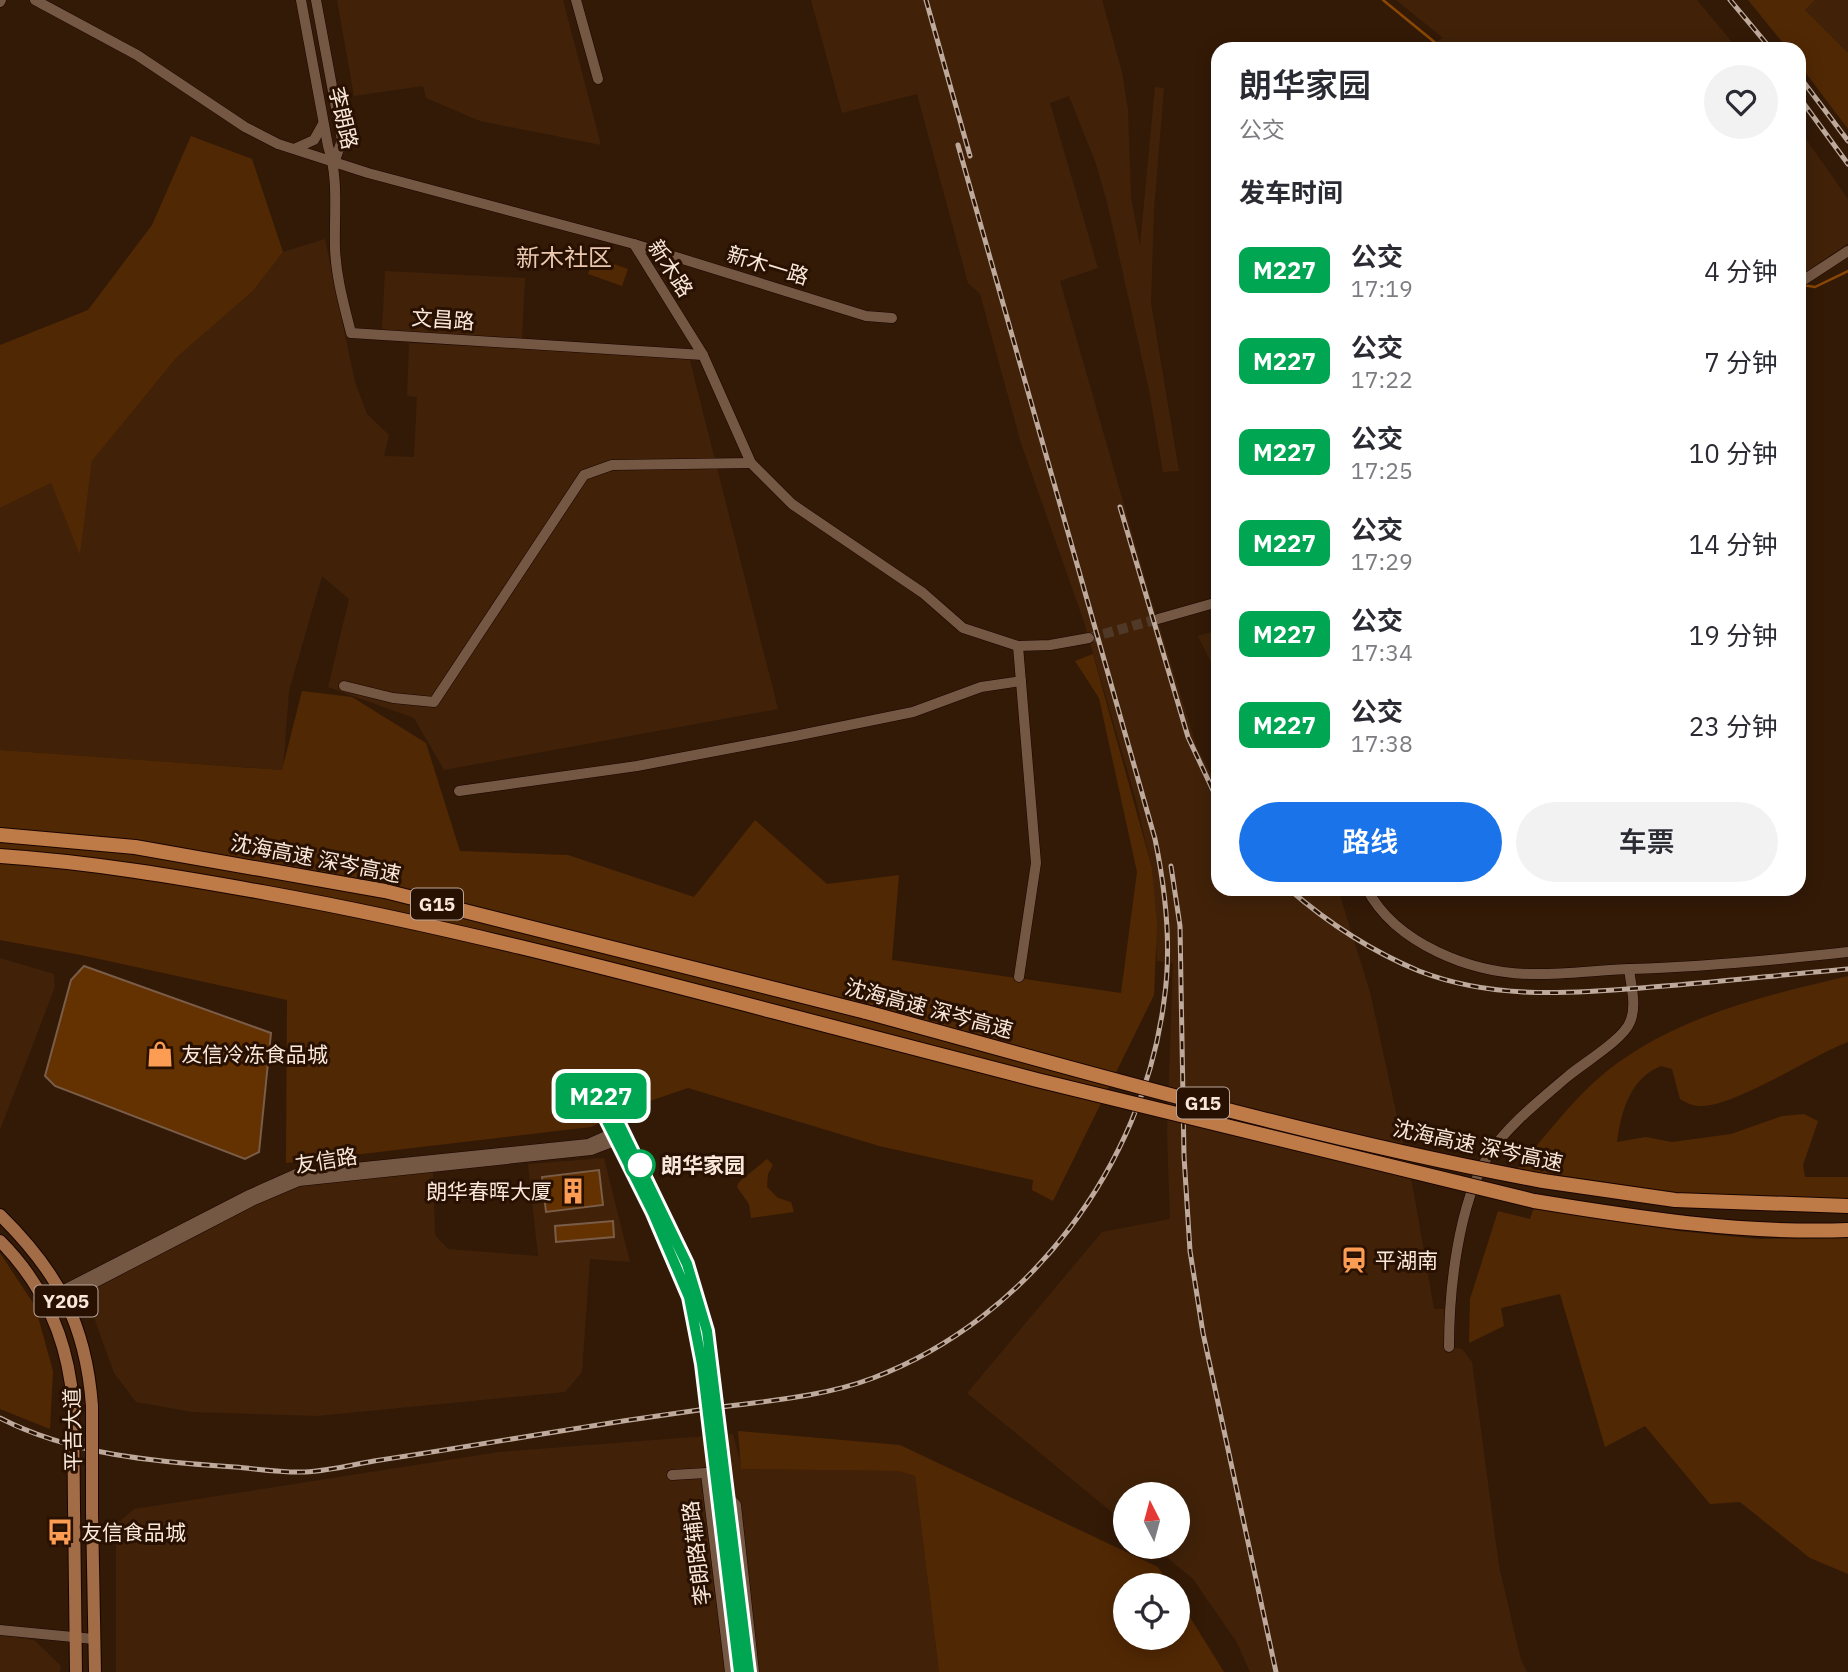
<!DOCTYPE html>
<html lang="zh">
<head>
<meta charset="utf-8">
<style>
  body { margin:0; font-family:"IBM Plex Sans","Noto Sans SC",sans-serif; background:#f2f2f3; color:#2b2b33; height:100vh; display:flex; flex-direction:column; font-size:26px; white-space:nowrap }
  * { box-sizing:border-box; margin:0 }
  p { font-size:23px; color:#7c7c81 }
  .icon { flex:none; width:38px; height:38px; fill:none; stroke:currentColor; stroke-width:2; stroke-linecap:round; stroke-linejoin:round }
  .map { position:relative; flex:1; overflow:hidden }
  .side { position:absolute; left:1211px; top:42px; width:595px; height:854px; display:flex; flex-direction:column; background:#fff; border-radius:21px; box-shadow:0 4px 18px #0003 }
  .side>* { flex:none }
  .badge { padding:0 14px; border-radius:10px; font-size:24px; line-height:46px }
  .needle { width:46px; rotate:354deg }
  .fabs { position:absolute; left:1113px; top:1482px; display:grid; gap:14px }
  .fabs a { display:grid; place-items:center; width:77px; height:77px; border-radius:50%; background:#fff; box-shadow:0 4px 18px #0003; font-size:35px }
  .map>.badge { position:absolute; translate:-50% -50%; box-shadow:0 0 0 4px #fff }
  h2 { padding:0 28px; font-size:26px; line-height:63px }
  .round { display:grid; place-items:center; flex:none; width:74px; height:74px; border-radius:37px; background:#f2f2f3 }
  .summary { display:flex; align-items:center; justify-content:space-between; height:119px; padding:0 28px }
  h1 { font-size:33px; font-weight:600; line-height:52px }
  .action { display:flex; gap:14px; margin-top:auto; padding:14px 28px }
  .action a { flex:1; height:80px; border-radius:42px; background:#1a73e8; color:#fff; font-size:28px; font-weight:600; line-height:80px; text-align:center }
  .action a+a { background:#f2f2f3; color:#2b2b33 }
  ul { padding:0; list-style:none }
  li { display:flex; align-items:center; gap:21px; height:91px; padding:0 28px }
  li div { flex:1 }
  li b { display:block; font-size:26px }
  li em { font-style:normal }
  li .badge { min-width:77px; font-weight:700; text-align:center }
  .map>svg:first-child { display:block }
  .built { fill:#412209 }
  .green { fill:#512804 }
  .lines { fill:none; stroke-linecap:round; stroke-linejoin:round }
  .stream { stroke:#8b4703; stroke-width:2.5 }
  .building { fill:#643100; stroke:#7a5d49; stroke-width:2 }
  .minor-tunnel { stroke:#513927; stroke-width:10; stroke-dasharray:10 5; stroke-linecap:butt }
  .minor-casing { stroke:#190400; stroke-width:11 }
  .major-casing { stroke:#190400; stroke-width:14 }
  .highway-casing { stroke:#190400; stroke-width:16 }
  .minor { stroke:#755844; stroke-width:10 }
  .major { stroke:#a16c46; stroke-width:12 }
  .highway { stroke:#be7a47; stroke-width:14 }
  .rail-casing { stroke:#beaa9c; stroke-width:5 }
  .rail { stroke:#291101; stroke-width:2.5; stroke-dasharray:8; stroke-linecap:butt }
  .minor-bridge-casing { stroke:#190400; stroke-width:11; stroke-linecap:butt }
  .major-bridge-casing { stroke:#190400; stroke-width:14; stroke-linecap:butt }
  .highway-bridge-casing { stroke:#190400; stroke-width:16; stroke-linecap:butt }
  .minor-bridge { stroke:#755844; stroke-width:10 }
  .major-bridge { stroke:#a16c46; stroke-width:12 }
  .highway-bridge { stroke:#be7a47; stroke-width:14 }
  .line-casing { stroke:#fff; stroke-width:16 }
  .line { stroke:#00a651; stroke-width:10 }
  .stop-dot { fill:#fff; stroke:#00a651; stroke-width:3.5 }
  .labels { text-anchor:middle; dominant-baseline:central; stroke-width:6; stroke-linejoin:round; paint-order:stroke }
  .shield { fill:#291101; stroke:#bba79a; stroke-width:2 }
  .shield-label { font-size:19px; font-weight:bold; fill:#f9e7db }
  .street-label { font-size:21px; fill:#f9e7db; stroke:#291101 }
  .poi-label { font-size:21px; fill:#f9e7db; stroke:#291101; text-anchor:start }
  .stop-label { font-size:21px; font-weight:bold; fill:#f9e7db; stroke:#291101; text-anchor:start }
  .quarter-label { font-size:24px; fill:#e8c7b0; stroke:#291101 }
</style>
</head>
<body>
<div class="map">
<svg width="1848" height="1672" viewBox="0 0 1848 1672">
  <rect width="100%" height="100%" fill="#331a07"/>
  <!-- built -->
  <g class="built">
    <path d="M337,0H563L601,145L480,121L426,98L423,86L354,96Z"/>
    <path d="M811,0H1102L1122,72L1128,110L1131,197L1140,246L1155,87L1164,88L1154,210L1151,303L1179,471L1163,472L1149,390L1107,202L1096,164L1069,96L1050,103L1098,268L1060,281L1151,599L1196,745L1218,788V889H1338L1370,992L1414,1194L1434,1309H1449V1347L1462,1349L1472,1362L1499,1566L1521,1660L1527,1672H1250L1236,1641L1193,1579L1154,1547H1178V1494H1125V1523L967,1393L1102,1232L1170,1219L1167,1133L1173,963L1157,961L1152,868L1135,797L1084,622L1021,443L980,294L968,283L917,94L842,113Z"/>
    <path d="M1396,0H1697L1738,49H1423L1443,38Z"/>
    <path d="M1815,0H1848V53L1805,10Z"/>
    <path d="M1799,129L1848,199V243L1799,277Z"/>
    <path d="M325,239L355,382L367,414L389,435L384,456L414,457L417,397L407,396L409,343L689,357L778,709L444,770L414,718L328,687L349,599L322,576L289,691L283,770L0,750V508L51,483L80,554L92,461L177,357L253,291L283,252Z"/>
    <path d="M385,271L525,278L522,338L382,331Z"/>
    <path d="M1218,630V677L1198,636Z"/>
    <path d="M0,958L54,974L55,987L0,1130Z"/>
    <path d="M604,1158L630,1262L590,1259L582,1372L565,1392L317,1416L192,1412L136,1402L114,1373L86,1295L88,1287L300,1180L433,1169L435,1235L448,1249L538,1256L528,1164Z"/>
    <path d="M733,1434L742,1469L898,1471L915,1476L939,1672H116V1525L134,1509L499,1452Z"/>
    <path d="M0,1635L34,1640L61,1666L60,1672H0Z"/>
  </g>
  <!-- green -->
  <g class="green">
    <path d="M1748,0H1815L1805,10L1848,53V129L1799,64V49H1788Z"/>
    <path d="M191,136L252,159L283,252L253,291L177,357L92,461L80,555L51,483L0,508V345L88,310L152,225Z"/>
    <path d="M594,257L628,269L622,286L588,274Z"/>
    <path d="M1093,654L1152,868L1157,925L1154,995L1053,1201L1032,1190L1033,1180L879,1146L688,1088L641,1104L591,1127L286,1163L287,1000L81,955L0,940V750L282,770L302,691L352,697L426,743L460,851L568,855L694,897L755,820L827,884L899,875L892,960L1121,993L1137,872L1099,698L1075,661Z"/>
    <path d="M1848,976V1042C1811,1056 1733,1108 1700,1106C1692,1106 1687,1103 1680,1099L1672,1069L1661,1066C1630,1078 1621,1112 1617,1142L1646,1137L1672,1142L1731,1134L1782,1116L1804,1114L1818,1121L1803,1165L1805,1177H1848V1199L1695,1195L1517,1169C1546,1136 1573,1098 1607,1071C1677,1016 1764,996 1848,976Z"/>
    <path d="M767,1159L773,1165L768,1174L767,1187L778,1198L791,1202L794,1212L751,1218L749,1204L737,1187L739,1182Z"/>
    <path d="M1534,1207L1678,1231L1759,1239L1848,1238V1574L1810,1558L1740,1502L1710,1504L1645,1426L1605,1447L1560,1294L1501,1308L1504,1326L1469,1343L1470,1299L1498,1211L1530,1219Z"/>
    <path d="M0,1253L35,1306L53,1371L50,1429L0,1409Z"/>
    <path d="M738,1431L900,1445L1158,1567L1170,1585L1125,1586V1638H1178V1598L1224,1672H939L915,1476L898,1471L741,1469Z"/>
  </g>
  <g class="lines">
    <!-- stream -->
    <g class="stream">
      <path d="M1383,0L1443,49"/>
      <path d="M1802,285L1815,287L1848,271"/>
    </g>
  </g>
  <!-- building -->
  <g class="building">
    <path d="M84,966L271,1033L259,1152L245,1159L55,1086L45,1076L71,980Z"/>
    <path d="M599,1170L603,1205L546,1212L542,1177Z"/>
    <path d="M613,1221L614,1237L556,1242L555,1226Z"/>
  </g>
  <g class="lines">
    <!-- minor-tunnel -->
    <path class="minor-tunnel" d="M1089,638L1158,619"/>
    <!-- minor casing -->
    <g class="minor-casing">
      <g id="minor">
        <path d="M35,0L137,55L245,127L278,144L368,173L634,244L866,316L892,318"/>
        <path d="M301,0L328,146C339,178 334,214 335,248C336,277 344,305 351,333L703,355"/>
        <path d="M316,0L342,140L334,163"/>
        <path d="M576,0L598,79"/>
        <path d="M0,2L1,0"/>
        <path d="M294,149L314,140L323,124"/>
        <path d="M634,244L703,355L751,463L792,504L923,593L963,628L1018,646L1050,645L1089,638"/>
        <path d="M1799,283L1848,251"/>
        <path d="M1158,619L1218,602"/>
        <path d="M1018,646L1036,863L1019,977"/>
        <path d="M344,686L393,698L434,702L584,475L612,465L751,463"/>
        <path d="M459,791L637,766L795,736L913,712L981,687L1021,681"/>
        <path d="M1367,889C1396,944 1471,973 1530,974C1563,975 1597,970 1631,969C1704,967 1775,960 1848,952"/>
        <path d="M62,1291L249,1195L296,1174L588,1144L613,1133"/>
        <path d="M65,1298L252,1201L299,1181L591,1150L617,1140"/>
        <path d="M697,1333L678,1268L596,1099L599,1096L606,1097C645,1174 685,1248 707,1331"/>
        <path d="M1449,1347C1449,1290 1458,1205 1488,1156C1507,1126 1540,1100 1567,1077C1582,1064 1623,1040 1630,1022C1637,1006 1631,986 1629,969"/>
        <path d="M706,1473L736,1505L754,1672"/>
        <path d="M706,1474L730,1672"/>
        <path d="M672,1475L706,1473"/>
        <path d="M0,1630L94,1639"/>
      </g>
    </g>
    <!-- major casing -->
    <g class="major-casing">
      <g id="major">
        <path d="M0,1215C58,1272 86,1324 92,1406"/>
        <path d="M0,1241C45,1286 68,1340 73,1403"/>
        <path d="M74,1507L76,1672"/>
        <path d="M92,1512L95,1672"/>
      </g>
    </g>
    <!-- highway casing -->
    <g class="highway-casing">
      <g id="highway">
        <path d="M0,835L135,847L385,891L866,1012"/>
        <path d="M0,856C90,862 179,877 267,893C467,929 663,983 860,1034"/>
        <path d="M1543,1181L1675,1200L1848,1206"/>
        <path d="M1534,1201C1638,1218 1742,1234 1848,1230"/>
      </g>
    </g>
    <!-- minor -->
    <use href="#minor" class="minor"/>
    <!-- major -->
    <use href="#major" class="major"/>
    <!-- highway -->
    <use href="#highway" class="highway"/>
    <!-- rail casing -->
    <g class="rail-casing">
      <g id="rail">
        <path d="M926,0L970,156"/>
        <path d="M1730,0L1771,49"/>
        <path d="M1799,76L1848,141"/>
        <path d="M1799,97L1848,164"/>
        <path d="M1120,507L1188,737L1218,801"/>
        <path d="M1171,866L1180,926L1184,1156L1190,1251L1203,1333L1276,1672"/>
        <path d="M1289,889C1328,923 1371,951 1419,971C1491,999 1566,994 1641,988C1710,983 1779,975 1848,969"/>
        <path d="M0,1418C71,1455 157,1462 235,1467C258,1469 282,1473 305,1472C328,1471 351,1465 374,1461C428,1453 482,1444 536,1435C595,1425 654,1416 713,1408C766,1401 823,1397 873,1378C1029,1319 1143,1165 1164,1001C1172,947 1166,892 1155,839L958,145"/>
      </g>
    </g>
    <!-- rail -->
    <use href="#rail" class="rail"/>
    <!-- minor-bridge casing -->
    <g class="minor-bridge-casing">
      <g id="minor-bridge">
        <path d="M707,1331L749,1672"/>
        <path d="M697,1333L739,1672"/>
      </g>
    </g>
    <!-- major-bridge casing -->
    <g class="major-bridge-casing">
      <g id="major-bridge">
        <path d="M73,1403L74,1507"/>
        <path d="M92,1406V1512"/>
      </g>
    </g>
    <!-- highway-bridge casing -->
    <g class="highway-bridge-casing">
      <g id="highway-bridge">
        <path d="M866,1012C1090,1073 1315,1139 1543,1181"/>
        <path d="M860,1034L1037,1080L1534,1201"/>
      </g>
    </g>
    <!-- minor-bridge -->
    <use href="#minor-bridge" class="minor-bridge"/>
    <!-- major-bridge -->
    <use href="#major-bridge" class="major-bridge"/>
    <!-- highway-bridge -->
    <use href="#highway-bridge" class="highway-bridge"/>
  </g>
  <g class="lines">
    <!-- line casing -->
    <g class="line-casing">
      <path id="line" d="M739,1672L702,1364L689,1297L653,1213L596,1099L599,1096L606,1097L687,1264L707,1331L749,1672"/>
    </g>
    <!-- line -->
    <use href="#line" class="line"/>
  </g>
  <!-- icons -->
  <defs>
    <g id="shop-bare" transform="scale(2.1)"><path d="M-5-2.5h2.3a2.7 3.5 0 0 1 5.4 0H5L5.5 6h-11ZM-1.5-2.5h3a1.5 2.3 0 0 0-3 0Z" fill="#fc9d53" stroke="#291101" stroke-width="2.5" paint-order="stroke"/></g>
    <g id="building-bare" transform="scale(2.1)"><path d="M-4-6H4V6H1V3H-1V6H-4ZM-2.5-4.3h1.7v1.8h-1.7ZM.8-4.3h1.7v1.8H.8ZM-2.5-1h1.7V.8h-1.7ZM.8-1h1.7V.8H.8Z" fill="#fc9d53" stroke="#291101" stroke-width="2.5" paint-order="stroke"/></g>
    <g id="station-bare" transform="scale(2.1)"><path d="M-3-6H3Q5-6 5-4V2Q5 4 3 4L4.5 6H3L1.5 4h-3L-3 6H-4.5L-3 4Q-5 4-5 2V-4Q-5-6-3-6ZM-3.5-4v3h7v-3ZM-3.5 1v1.5H-2V1ZM2 1v1.5H3.5V1Z" fill="#fc9d53" stroke="#291101" stroke-width="2.5" paint-order="stroke"/></g>
    <g id="bus-bare" transform="scale(2.1)"><path d="M-5-6H5V4H4V6H2V4H-2V6H-4V4H-5ZM-3.5-4V0h7V-4ZM-3.5 1.2v1.5H-2V1.2ZM2 1.2v1.5H3.5V1.2Z" fill="#fc9d53" stroke="#291101" stroke-width="2.5" paint-order="stroke"/></g>
  </defs>
  <g fill-rule="evenodd">
    <use href="#shop-bare" x="160" y="1054"/>
    <use href="#building-bare" x="573" y="1191"/>
    <use href="#station-bare" x="1354" y="1260"/>
    <use href="#bus-bare" x="60" y="1532"/>
  </g>
  <!-- markers -->
  <circle class="stop-dot" cx="640" cy="1165" r="14"/>
  <g class="labels">
    <!-- shield labels -->
    <g class="shield">
      <rect x="411" y="888.5" width="52" height="31" rx="5"/>
      <rect x="1177" y="1087.5" width="52" height="31" rx="5"/>
      <rect x="34.5" y="1285.5" width="63" height="31" rx="5"/>
    </g>
    <g class="shield-label">
      <text x="437" y="904">G15</text>
      <text x="1203" y="1103">G15</text>
      <text x="66" y="1301">Y205</text>
    </g>
    <!-- street labels -->
    <g class="street-label">
      <text transform="translate(344 118) rotate(77)">李朗路</text>
      <text transform="translate(768 265) rotate(17)">新木一路</text>
      <text transform="translate(671 268) rotate(57)">新木路</text>
      <text transform="translate(443 319) rotate(4)">文昌路</text>
      <text transform="translate(316 858) rotate(11)">沈海高速 深岑高速</text>
      <text transform="translate(929 1008) rotate(15)">沈海高速 深岑高速</text>
      <text transform="translate(1478 1145) rotate(12)">沈海高速 深岑高速</text>
      <text transform="translate(326 1160) rotate(-9)">友信路</text>
      <text transform="translate(72 1430) rotate(-91)">平吉大道</text>
      <text transform="translate(696 1553) rotate(-97)">李朗路辅路</text>
    </g>
    <!-- poi labels -->
    <g class="poi-label">
      <text x="181" y="1054">友信冷冻食品城</text>
      <text x="552" y="1191" text-anchor="end">朗华春晖大厦</text>
      <text x="1375" y="1260">平湖南</text>
      <text x="81" y="1532">友信食品城</text>
    </g>
    <!-- stop labels -->
    <g class="stop-label">
      <text x="661" y="1165">朗华家园</text>
    </g>
    <!-- quarter labels -->
    <g class="quarter-label">
      <text x="564" y="257">新木社区</text>
    </g>
  </g>
</svg>
<div class="fabs">
<a><svg class="needle" viewBox="-14 -14 28 28"><path d="M0-13l5 13h-10z" fill="#e53935"/><path d="M0 13l5-13h-10z" fill="#7c7c81"/></svg></a>
<a><svg class="icon" aria-label="locate" viewBox="0 0 24 24"><circle cx="12" cy="12" r="6"/><path d="M12 2v4M12 18v4M2 12h4M18 12h4"/></svg></a>
</div>
<b class="badge" style="left:601px;top:1096px;background:#00a651;color:#fff">M227</b>
<section class="side">
<div class="summary"><div><h1>朗华家园</h1><p>公交</p></div><a class="round"><svg class="icon" aria-label="heart" viewBox="0 0 24 24"><path d="M12 20l-8-8c-3-5 5-10 8-4 3-6 11-1 8 4z"/></svg></a></div>
<h2>发车时间</h2>
<ul>
<li><span class="badge" style="background:#00a651;color:#fff">M227</span><div><b>公交</b><p>17:19</p></div><em>4 分钟</em></li>
<li><span class="badge" style="background:#00a651;color:#fff">M227</span><div><b>公交</b><p>17:22</p></div><em>7 分钟</em></li>
<li><span class="badge" style="background:#00a651;color:#fff">M227</span><div><b>公交</b><p>17:25</p></div><em>10 分钟</em></li>
<li><span class="badge" style="background:#00a651;color:#fff">M227</span><div><b>公交</b><p>17:29</p></div><em>14 分钟</em></li>
<li><span class="badge" style="background:#00a651;color:#fff">M227</span><div><b>公交</b><p>17:34</p></div><em>19 分钟</em></li>
<li><span class="badge" style="background:#00a651;color:#fff">M227</span><div><b>公交</b><p>17:38</p></div><em>23 分钟</em></li>
</ul>
<div class="action"><a>路线</a><a>车票</a></div>
</section>
</div>
</body>
</html>
